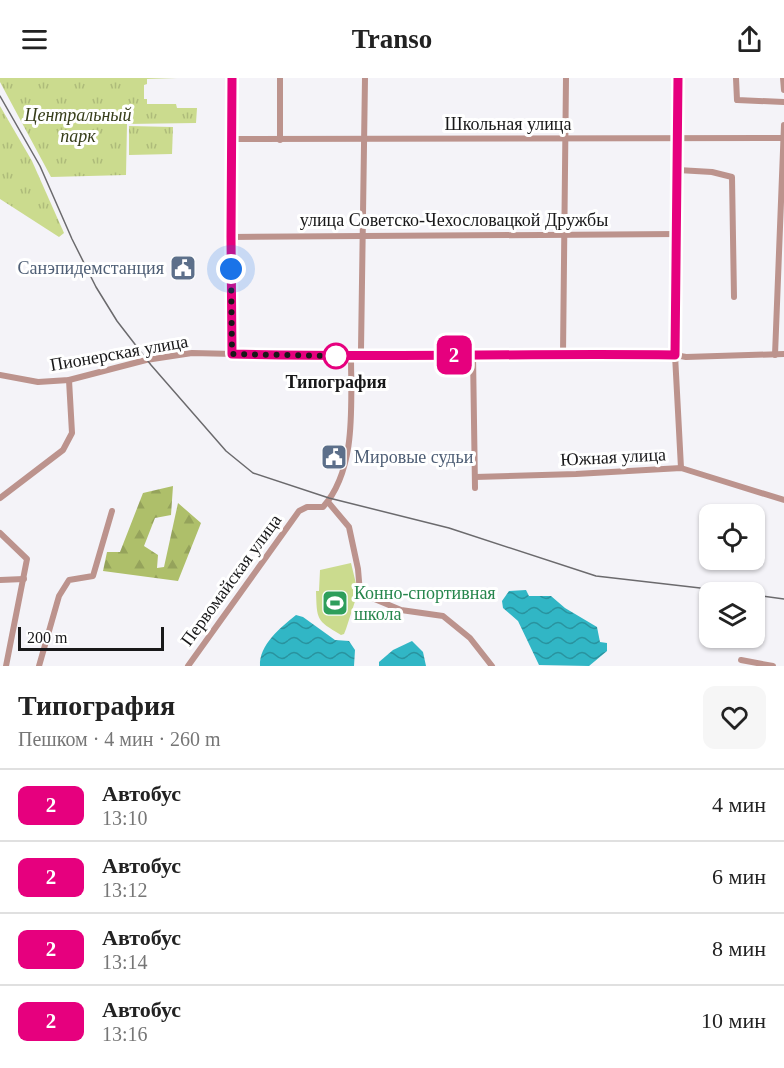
<!DOCTYPE html>
<html lang="ru">
<head>
<meta charset="utf-8">
<style>
  body { margin:0; font-family:"Times New Roman",serif; background:#f6f6f6; color:#222; height:100vh; display:flex; flex-direction:column; font-size:22px; white-space:nowrap }
  * { box-sizing:border-box; margin:0 }
  p { font-size:20px; color:#767676 }
  .icon { flex:none; width:33px; height:33px; fill:none; stroke:currentColor; stroke-width:2; stroke-linecap:round; stroke-linejoin:round }
  .map { position:relative; height:588px; overflow:hidden }
  .panel { display:flex; flex-direction:column; background:#fff; flex:1 }
  .panel>* { flex:none }
  .badge { padding:0 12px; border-radius:9px; font-size:21px; line-height:39px }
  .controls { position:absolute; left:699px; top:426px; display:grid; gap:12px }
  .controls a { display:grid; place-items:center; width:66px; height:66px; border-radius:12px; background:#fff; box-shadow:0 2px 4px #0004; font-size:30px }
  .scale { position:absolute; left:18px; bottom:15px; width:146px; box-sizing:border-box; padding-left:6px; border:3px solid #181819; border-top:0; font-size:16px; line-height:21px; white-space:nowrap; color:#181819; -webkit-text-stroke:4px #fff; paint-order:stroke }
  .you { position:absolute; width:30px; height:30px; margin:-15px; border:4px solid #fff; border-radius:50%; background:#1a73e8; box-shadow:0 0 0 9px #1a73e833 }
  .map>.badge { position:absolute; translate:-50% -50%; box-shadow:0 0 0 3px #fff }
  .round { display:grid; place-items:center; flex:none; width:63px; height:63px; border-radius:12px; background:#f6f6f6 }
  .head { display:flex; align-items:center; justify-content:space-between; height:102px; padding:0 18px }
  h1 { font-size:28px; font-weight:700; line-height:45px }
  ul { padding:0; list-style:none }
  li { display:flex; align-items:center; gap:18px; height:72px; padding:0 18px; border-top:2px solid #e0e0e0 }
  li div { flex:1 }
  li b { display:block; font-size:22px }
  li em { font-style:normal }
  li .badge { min-width:66px; font-weight:700; text-align:center }
  header { display:flex; justify-content:space-between; align-items:center; height:78px; padding:0 18px; background:#fff; font-size:27px; font-weight:700 }
  .map>svg:first-child { display:block }
  .forest { fill:url(#forest-firs) }
  .park { fill:url(#park-tufts) }
  .garden { fill:#cbdb8e }
  .water { fill:url(#water-waves) }
  .lines { fill:none; stroke-linecap:round; stroke-linejoin:round }
  .minor { stroke:#bc938d; stroke-width:6 }
  .rail { stroke:#6b6a6d; stroke-width:1.5 }
  .line-casing { stroke:#fff; stroke-width:14 }
  .line { stroke:#e6007e; stroke-width:9 }
  .walk { stroke:#181819; stroke-width:6; stroke-dasharray:0 10.8 }
  .stop-dot { fill:#fff; stroke:#e6007e; stroke-width:3 }
  .labels { text-anchor:middle; dominant-baseline:central; stroke-width:6; stroke-linejoin:round; paint-order:stroke }
  .park-label { font-size:18px; font-style:italic; fill:#373e1a; stroke:#fff }
  .street-label { font-size:18px; fill:#181819; stroke:#fff }
  .service-label { font-size:18px; fill:#4e5e75; stroke:#fff; text-anchor:end }
  .stop-label { font-size:18px; font-weight:bold; fill:#181819; stroke:#fff }
  .leisure-label { font-size:18px; fill:#27864d; stroke:#fff; text-anchor:start }
</style>
</head>
<body>
<header><svg class="icon" aria-label="menu" viewBox="0 0 24 24"><path d="M4 6h16M4 12h16M4 18h16"/></svg>Transo<svg class="icon" aria-label="share" viewBox="0 0 24 24"><path d="M12 15V3M7 8l5-5 5 5M5 13v7h14v-7"/></svg></header>
<div class="map">
<svg width="784" height="588" viewBox="0 0 784 588">
  <defs>
    <pattern id="forest-firs" width="22" height="20" patternUnits="userSpaceOnUse" patternTransform="scale(1.5)"><rect width="22" height="20" fill="#aebf6a"/><path d="M5 1l3.5 6h-7zM16 11l3.5 6h-7z" fill="#95a35b"/></pattern>
    <pattern id="park-tufts" width="24" height="20" patternUnits="userSpaceOnUse" patternTransform="scale(1.5)"><rect width="24" height="20" fill="#cbdb8e"/><path d="M3 7l-1-3M5 7V3M7 7l1-3M15 17l-1-3M17 17v-4M19 17l1-3" fill="none" stroke="#aebb7a"/></pattern>
    <pattern id="water-waves" width="16" height="10" patternUnits="userSpaceOnUse" patternTransform="scale(1.5)"><rect width="16" height="10" fill="#31b6c5"/><path d="M0 5q4-4 8 0t8 0" fill="none" stroke="#29939f"/></pattern>
  </defs>
  <rect width="100%" height="100%" fill="#f4f3f8"/>
  <!-- forest -->
  <path class="forest" d="M173,408L171,437L155,440L144,468L158,477L157,490L164,489L178,425L201,445L178,503L103,493L107,474H120L143,415Z"/>
  <!-- park -->
  <g class="park">
    <path d="M0,0H177L147,1V6L144,7V21H147V26H176L177,30H197L196,45L127,46L126,97L51,99L0,4Z"/>
    <path d="M0,28L32,83L64,155L59,159L0,121Z"/>
    <path d="M129,48L173,49L172,76L129,77Z"/>
  </g>
  <!-- garden -->
  <path class="garden" d="M351,485L358,514L346,551L344,556L341,557C316,542 317,542 316,513H319L320,492Z"/>
  <!-- water -->
  <g class="water">
    <path d="M526,512L529,518H551L565,530L597,549L600,564L607,565V573L589,588L539,587L518,543L503,530L502,523L509,513Z"/>
    <path d="M296,537L303,539L335,562L349,563L355,572L354,588H260C259,567 280,550 296,537Z"/>
    <path d="M412,563L423,574L426,588H379V584L393,572Z"/>
  </g>
  <g class="lines">
    <!-- minor -->
    <g class="minor">
      <path d="M232,0L231,159L232,276"/>
      <path d="M678,0L675,277L681,390"/>
      <path d="M736,0L737,22L784,24"/>
      <path d="M783,0L784,12"/>
      <path d="M232,61L784,60"/>
      <path d="M280,62V0"/>
      <path d="M678,92L712,94L732,99L734,219"/>
      <path d="M231,159L677,156"/>
      <path d="M563,276L566,0"/>
      <path d="M363,277L361,272L365,0"/>
      <path d="M473,277L475,410"/>
      <path d="M775,277L784,47"/>
      <path d="M0,297L38,304L69,302L146,282L192,275L357,279L563,276L675,277L686,279L784,276"/>
      <path d="M475,399L576,396L681,390L784,422"/>
      <path d="M0,420L63,372L72,355L69,302"/>
      <path d="M328,424L349,449L358,491L360,515L401,532L443,538L470,560L492,588"/>
      <path d="M0,455L27,481L6,588"/>
      <path d="M0,502L24,501"/>
      <path d="M741,582L773,588"/>
      <path d="M39,588L59,518L69,502L93,498L112,433"/>
      <path d="M188,588L299,433L307,429H323C357,391 351,326 351,278"/>
    </g>
    <!-- rail -->
    <g class="rail">
      <path d="M0,18L40,88L72,161L96,209L117,243L151,287L226,373L253,395L329,420L449,450L596,498L735,514"/>
      <path d="M754,517L784,521"/>
    </g>
  </g>
  <g class="lines">
    <!-- line casing -->
    <g class="line-casing">
      <path id="line" d="M232,0L231,159L232,276C380,280 527,275 675,277L678,0"/>
    </g>
    <!-- line -->
    <use href="#line" class="line"/>
    <!-- walk -->
    <path class="walk" d="M231,191L232,276L336,278"/>
  </g>
  <!-- icons -->
  <defs>
    <g id="civic-square" transform="scale(1.35)"><rect x="-9" y="-9" width="18" height="18" rx="4" fill="#5c6f8a" stroke="#fff"/><path d="M-.6-6.5H3V-4.5H.6V-3L4-1V1h2V6H-6V1h2V-1L-.6-3ZM-1.2 2.5V6h2.4V2.5Z" fill="#fff"/></g>
    <g id="stadium-square" transform="scale(1.35)"><rect x="-9" y="-9" width="18" height="18" rx="4" fill="#2e9e5b" stroke="#fff"/><path d="M0-5a6.5 5 0 1 0 0 10a6.5 5 0 1 0 0-10ZM-3.5-1.8h7v3.6h-7Z" fill="#fff"/></g>
  </defs>
  <g fill-rule="evenodd">
    <use href="#civic-square" x="183" y="190"/>
    <use href="#civic-square" x="334" y="379"/>
    <use href="#stadium-square" x="335" y="525"/>
  </g>
  <!-- markers -->
  <circle class="stop-dot" cx="336" cy="278" r="12"/>
  <g class="labels">
    <!-- park labels -->
    <g class="park-label">
      <text x="78" y="37">Центральный<tspan x="78" dy="21">парк</tspan></text>
    </g>
    <!-- street labels -->
    <g class="street-label">
      <text x="508" y="46">Школьная улица</text>
      <text x="454" y="142">улица Советско-Чехословацкой Дружбы</text>
      <text transform="translate(119 275) rotate(-10)">Пионерская улица</text>
      <text transform="translate(613 379) rotate(-3)">Южная улица</text>
      <text transform="translate(231 502) rotate(-54)">Первомайская улица</text>
    </g>
    <!-- service labels -->
    <g class="service-label">
      <text x="164" y="190">Санэпидемстанция</text>
      <text x="354" y="379" text-anchor="start">Мировые судьи</text>
    </g>
    <!-- stop labels -->
    <g class="stop-label">
      <text x="336" y="304">Типография</text>
    </g>
    <!-- leisure labels -->
    <g class="leisure-label">
      <text x="354" y="515">Конно-спортивная<tspan x="354" dy="21">школа</tspan></text>
    </g>
  </g>
</svg>
<div class="controls">
<a><svg class="icon" aria-label="locate" viewBox="0 0 24 24"><circle cx="12" cy="12" r="6"/><path d="M12 2v4M12 18v4M2 12h4M18 12h4"/></svg></a>
<a><svg class="icon" aria-label="layers" viewBox="0 0 24 24"><path d="M12 4l9 5-9 5-9-5zM3 14l9 5 9-5"/></svg></a>
</div>
<div class="scale">200 m</div>
<div class="you" style="left:231px;top:191px"></div>
<b class="badge" style="left:454px;top:277px;background:#e6007e;color:#fff">2</b>
</div>
<section class="panel">
<div class="head"><div><h1>Типография</h1><p>Пешком · 4 мин · 260 m</p></div><a class="round"><svg class="icon" aria-label="heart" viewBox="0 0 24 24"><path d="M12 20l-8-8c-3-5 5-10 8-4 3-6 11-1 8 4z"/></svg></a></div>
<ul>
<li><span class="badge" style="background:#e6007e;color:#fff">2</span><div><b>Автобус</b><p>13:10</p></div><em>4 мин</em></li>
<li><span class="badge" style="background:#e6007e;color:#fff">2</span><div><b>Автобус</b><p>13:12</p></div><em>6 мин</em></li>
<li><span class="badge" style="background:#e6007e;color:#fff">2</span><div><b>Автобус</b><p>13:14</p></div><em>8 мин</em></li>
<li><span class="badge" style="background:#e6007e;color:#fff">2</span><div><b>Автобус</b><p>13:16</p></div><em>10 мин</em></li>
</ul>
</section>
</body>
</html>
